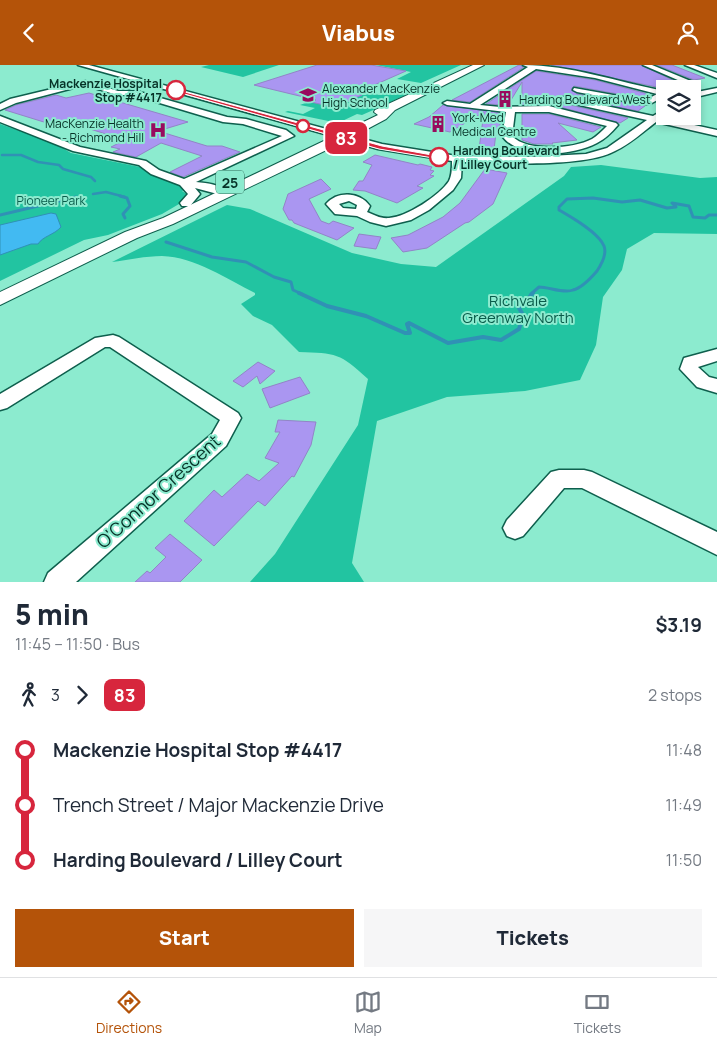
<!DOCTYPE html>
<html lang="en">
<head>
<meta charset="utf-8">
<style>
  body { margin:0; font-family:Manrope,sans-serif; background:#f6f6f7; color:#1f2937; height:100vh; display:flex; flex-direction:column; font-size:19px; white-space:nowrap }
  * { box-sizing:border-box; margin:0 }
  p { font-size:16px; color:#747a83 }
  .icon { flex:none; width:28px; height:28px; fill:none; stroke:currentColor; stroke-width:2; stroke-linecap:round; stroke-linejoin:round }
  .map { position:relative; height:517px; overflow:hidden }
  .drawer { display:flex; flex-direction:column; background:#fff; flex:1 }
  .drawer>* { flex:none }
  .badge { padding:0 10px; border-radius:8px; font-size:18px; line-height:32px }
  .tools { position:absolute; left:656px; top:15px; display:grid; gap:10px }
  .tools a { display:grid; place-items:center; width:45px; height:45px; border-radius:0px; background:#fff; box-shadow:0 2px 8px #0003; font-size:25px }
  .map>.badge { position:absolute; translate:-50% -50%; box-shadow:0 0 0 2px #fff }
  .legs { display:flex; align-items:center; gap:8px; height:55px; padding:0 15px; font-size:16px }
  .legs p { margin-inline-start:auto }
  .overview { display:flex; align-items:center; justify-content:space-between; height:85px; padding:0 15px }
  h1 { font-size:28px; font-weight:800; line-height:38px }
  .action { display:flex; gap:10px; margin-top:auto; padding:10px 15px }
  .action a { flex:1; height:58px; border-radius:0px; background:#b45309; color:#fff; font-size:20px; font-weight:800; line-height:58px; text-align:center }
  .action a+a { background:#f6f6f7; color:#1f2937 }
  ul { padding:0 15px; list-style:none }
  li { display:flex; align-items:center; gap:18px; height:55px; font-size:19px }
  li i { display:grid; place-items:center; width:8px; height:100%; margin:0 6px; background:currentColor }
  li i::after { content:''; width:12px; height:12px; margin:-6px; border:4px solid; border-radius:50%; background:#fff }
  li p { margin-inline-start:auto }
  li:first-child i { background:linear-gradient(#0000 50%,currentColor 0) }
  li:last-child i { background:linear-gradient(currentColor 50%,#0000 0) }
  header { display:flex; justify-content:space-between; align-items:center; height:65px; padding:0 15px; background:#b45309; color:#fff; font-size:22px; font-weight:800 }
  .dock { display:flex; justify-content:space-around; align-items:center; height:70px; border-top:1px solid #e0e1e3; background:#fff; font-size:14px; color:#747a83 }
  .dock a { display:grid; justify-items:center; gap:2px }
  .dock .on { color:#b45309 }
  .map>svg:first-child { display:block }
  .green { fill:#22c4a1 }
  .water { fill:#42baf2; stroke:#3091b5 }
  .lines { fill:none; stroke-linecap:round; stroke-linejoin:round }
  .stream-far2 { stroke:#3091b5; stroke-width:2.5 }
  .stream-far1 { stroke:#3091b5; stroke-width:3 }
  .stream { stroke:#3091b5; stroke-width:4 }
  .building { fill:#aa96f1; stroke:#9284c7 }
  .minor-casing { stroke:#0e5f4d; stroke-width:3 }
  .major-casing { stroke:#0e5f4d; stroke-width:2 }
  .minor { fill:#fff; fill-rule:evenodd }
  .major { fill:#fff; fill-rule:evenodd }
  .line-1 { fill:#d7263d; stroke:#fff }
  .stop-1-dot { fill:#fff; stroke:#d7263d; stroke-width:2.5 }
  .labels { text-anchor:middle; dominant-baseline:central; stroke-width:4; stroke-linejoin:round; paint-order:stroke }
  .far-stop-label { font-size:12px; font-weight:bold; fill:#063227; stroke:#8cebcf; text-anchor:end }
  .far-poi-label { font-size:12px; fill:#063227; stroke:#8cebcf; text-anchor:start }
  .far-park-label { font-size:12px; fill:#095b4a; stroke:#8cebcf }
  .shield { fill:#8cebcf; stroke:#2e6a59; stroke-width:1 }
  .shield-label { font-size:14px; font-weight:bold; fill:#063227 }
  .park-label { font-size:15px; fill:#095b4a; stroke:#8cebcf }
  .near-street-label { font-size:18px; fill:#063227; stroke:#8cebcf }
</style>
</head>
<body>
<header><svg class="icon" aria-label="back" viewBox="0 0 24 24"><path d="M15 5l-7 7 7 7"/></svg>Viabus<svg class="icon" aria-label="person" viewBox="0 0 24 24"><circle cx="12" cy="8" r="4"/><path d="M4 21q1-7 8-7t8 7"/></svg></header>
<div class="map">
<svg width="717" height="517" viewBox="0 0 717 517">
  <rect width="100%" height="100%" fill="#8cebcf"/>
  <!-- green -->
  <g class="green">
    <path d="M209,0H279L243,12L201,2Z"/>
    <path d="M376,0H461L421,18L397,14L411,7Z"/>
    <path d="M405,19L420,23L380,42L362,50L357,49L338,58L285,47L288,46L303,49L315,43L300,40C313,34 328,43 342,39C354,36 360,29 366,27L379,30Z"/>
    <path d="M0,59L54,78L71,88L140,102L152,109L188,123L182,126L191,132L162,149L108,170L84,175L0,216Z"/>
    <path d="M601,100L700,113L717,112V169L654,168L627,184L622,205L603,232L596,280L580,315L525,326L447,332L377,356L352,498L364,517H250L275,489L358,360L368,314C340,288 336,288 299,287L272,260L253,251L241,239L255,230V228C227,214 195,192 162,191C146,191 128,195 112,197L227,140L250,144L352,188L401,199L436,202L564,111L571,102Z"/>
  </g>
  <!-- water -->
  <path class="water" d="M51,148L56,149L61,162C54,170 43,171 38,179H31L0,190V160Z"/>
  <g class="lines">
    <!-- stream-far2 -->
    <g class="stream-far2">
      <path d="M2,90H21L38,97L59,100L63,104L91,112L95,116"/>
      <path d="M93,129L106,127L125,132"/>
    </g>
    <!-- stream-far1 -->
    <g class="stream-far1">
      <path d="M120,131L127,133L130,141L123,149L125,153"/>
      <path d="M0,150L76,132"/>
      <path d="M166,177L212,192L246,197L274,212L291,217L293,225L302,229"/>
      <path d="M531,229L539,222C549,222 564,229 573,225C582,223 591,213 597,206C601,200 607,189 604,181C598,167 571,152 559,145V142L567,134L593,133L622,137L640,135L667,143L676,142L672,138L689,141L693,152L705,153L709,150H717"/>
    </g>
    <!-- stream -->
    <path class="stream" d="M299,228L327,241L366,251L405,268H410L407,259L409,258L448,278L483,272L501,275L519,264L523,250L519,243L533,228"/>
  </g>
  <!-- building -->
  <g class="building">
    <path d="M317,0H371L406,6L363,25L366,26L357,29L362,30L340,40L334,38L328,41L311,37L316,35L254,20Z"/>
    <path d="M519,0L524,2L470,37L452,35Z"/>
    <path d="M551,0H641L681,19L661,23Z"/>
    <path d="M657,0H672L705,13L694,15Z"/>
    <path d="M536,6L595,15L648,29L640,33L574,21L571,24L577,29L645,41L638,46L560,31L561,38L628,53L620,58L549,39L522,40V17L508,40L486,39Z"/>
    <path d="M89,28L188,57L158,66L207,81H222L240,87L183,112L170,107L202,91L161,78L136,92L113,87L120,84L111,82L125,75L71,58L60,62L5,45L16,40L56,30L66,33Z"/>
    <path d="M443,40L503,48L498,67H496L494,85L479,84L484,47L450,67L414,59L429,52Z"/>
    <path d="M522,49H549L601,62L593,67L558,58L577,75L552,78L553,79H534L522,75Z"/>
    <path d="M375,90L418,100L420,99L432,102L430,105L434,106L430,110L434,111L417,121L423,123L397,138L365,126L353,125L359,116H363L372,100L363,97Z"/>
    <path d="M485,104L507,108L493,139L469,157L465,158L427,183L403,187L391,173L408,170L443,152L460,138Z"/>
    <path d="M321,114L331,124L309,134L321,156L329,159L333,156L354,163L337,175L294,158L292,155H289L283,144L288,129Z"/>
    <path d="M359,169L381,172L376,184L354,181Z"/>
    <path d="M258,297L275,306L260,319L257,311L243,322L233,316Z"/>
    <path d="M300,312L310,328L270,343L262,324Z"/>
    <path d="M278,355L316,357L311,380L294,412L292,411L265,441L258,436L214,481L184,456L214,425L222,432L247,409L259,416L279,398L265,393L280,367H275Z"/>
    <path d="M170,469L202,495L180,517H135L147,506L150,508L166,492L155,483Z"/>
  </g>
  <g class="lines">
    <!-- minor casing -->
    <g class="minor-casing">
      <g id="minor">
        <path d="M78,0H89L382,79L457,91L530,92L586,89L607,83L647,55L561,36V32H564L653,51L665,44V51L662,53L717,65V71L656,57C643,67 630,79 615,86C584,103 499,98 462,97L461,113L453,125L429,145L411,155L386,161L370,157L357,151L335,149L326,139C338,125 360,127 370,141L367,147C374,150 381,154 389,153C407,152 440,130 449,116C452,110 452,103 452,96L378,84ZM349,136L357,140L356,144L343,143L339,139Z"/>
        <path d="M523,0C571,0 617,17 665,26V31L650,39H641L577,27L573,25L574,23L641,35H646L657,29L595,13L536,4L480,40L500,42L549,41L616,58L618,60C612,67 605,74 597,78C573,91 520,95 502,71L506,47L447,40L443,38L447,36L470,39L528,2ZM515,47H549L607,61C602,66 597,71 592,74C573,84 527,87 512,71Z"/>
        <path d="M643,0H652L698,19L687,24H674L687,19Z"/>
        <path d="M685,0H694L717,8V13Z"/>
        <path d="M85,16L118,26H136L227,52L246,54L286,65L294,71L196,117C208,118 222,120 231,128L229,130L225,131L195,123L200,129L190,141H182L180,138L188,129L180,120L151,109L139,100L73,86L0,57V51L80,82L146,96L159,105L184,114L282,71L243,59L223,57L133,30H117L85,20L16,38L0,45V39L10,34Z"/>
        <path d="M717,23V27L692,33V28Z"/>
        <path d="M113,270L119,272L238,348L241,353L226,381L76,517H44L48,508L212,369L220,355L110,282H105L7,343L0,345V329L95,273Z"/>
        <path d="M717,284V296L698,302L709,312L717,314V328L697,322L680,304L684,293Z"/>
        <path d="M559,405H584L592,407L717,467V490L582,423H564L523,471L515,474L507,471L503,463L507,455L551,407Z"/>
      </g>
    </g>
    <!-- major casing -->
    <g class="major-casing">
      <path id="major" d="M473,0H484L395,45L386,54L341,78L173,159L137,173L0,240V227L125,167L163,153L378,50L374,47L375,45Z"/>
    </g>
    <!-- minor -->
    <use href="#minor" class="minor"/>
    <!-- major -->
    <use href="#major" class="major"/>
  </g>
  <!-- line-1 -->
  <path class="line-1" d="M174,24L382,81L443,92L439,94L379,84L174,26Z"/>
  <!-- icons -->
  <defs>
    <g id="school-bare" transform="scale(1.35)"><path d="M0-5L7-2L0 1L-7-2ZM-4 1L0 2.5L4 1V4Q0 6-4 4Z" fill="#980a5e" stroke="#8cebcf" stroke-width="2.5" paint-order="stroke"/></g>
    <g id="building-bare" transform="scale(1.35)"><path d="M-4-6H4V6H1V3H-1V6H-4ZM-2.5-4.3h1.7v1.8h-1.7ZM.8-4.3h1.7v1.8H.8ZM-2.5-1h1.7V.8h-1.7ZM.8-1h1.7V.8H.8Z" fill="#980a5e" stroke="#8cebcf" stroke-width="2.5" paint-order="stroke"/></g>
    <g id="hospital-bare" transform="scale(1.35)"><path d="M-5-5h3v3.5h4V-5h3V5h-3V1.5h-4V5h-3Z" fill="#980a5e" stroke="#8cebcf" stroke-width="2.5" paint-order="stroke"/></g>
  </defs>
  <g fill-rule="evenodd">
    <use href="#school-bare" x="308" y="30"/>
    <use href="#building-bare" x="505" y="34"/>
    <use href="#building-bare" x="438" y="59"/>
    <use href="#hospital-bare" x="158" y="65"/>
  </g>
  <!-- markers -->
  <g class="stop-1-dot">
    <circle cx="176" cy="25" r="9"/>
    <circle cx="303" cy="61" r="6"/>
    <circle cx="439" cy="92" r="9"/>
  </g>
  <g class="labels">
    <!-- far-stop labels -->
    <g class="far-stop-label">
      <text x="162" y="18">Mackenzie Hospital<tspan x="162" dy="14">Stop #4417</tspan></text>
      <text x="453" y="85" text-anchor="start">Harding Boulevard<tspan x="453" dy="14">/ Lilley Court</tspan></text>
    </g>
    <!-- far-poi labels -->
    <g class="far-poi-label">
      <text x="322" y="23">Alexander MacKenzie<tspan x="322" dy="14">High School</tspan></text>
      <text x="519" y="34">Harding Boulevard West</text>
      <text x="452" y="52">York-Med<tspan x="452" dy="14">Medical Centre</tspan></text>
      <text x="144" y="58" text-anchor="end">MacKenzie Health<tspan x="144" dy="14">- Richmond Hill</tspan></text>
    </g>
    <!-- far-park labels -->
    <g class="far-park-label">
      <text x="51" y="135">Pioneer Park</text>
    </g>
    <!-- shield labels -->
    <rect class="shield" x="216" y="105.5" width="28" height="23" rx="4"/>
    <g class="shield-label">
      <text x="230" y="117">25</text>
    </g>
    <!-- park labels -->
    <g class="park-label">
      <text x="518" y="235">Richvale<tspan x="518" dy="17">Greenway North</tspan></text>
    </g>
    <!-- near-street labels -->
    <g class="near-street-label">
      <text transform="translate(158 426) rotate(-42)">O'Connor Crescent</text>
    </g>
  </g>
</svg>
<div class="tools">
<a><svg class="icon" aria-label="layers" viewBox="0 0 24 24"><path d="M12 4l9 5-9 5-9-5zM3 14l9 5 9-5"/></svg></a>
</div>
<b class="badge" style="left:346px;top:73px;background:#d7263d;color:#fff">83</b>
</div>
<section class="drawer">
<div class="overview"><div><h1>5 min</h1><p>11:45 – 11:50 · Bus</p></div><b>$3.19</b></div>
<div class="legs"><svg class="icon" aria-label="walk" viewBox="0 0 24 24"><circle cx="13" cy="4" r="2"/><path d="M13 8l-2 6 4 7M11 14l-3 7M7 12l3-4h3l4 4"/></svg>3<svg class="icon" aria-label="forward" viewBox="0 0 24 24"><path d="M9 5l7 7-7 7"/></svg><b class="badge" style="background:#d7263d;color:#fff">83</b><p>2 stops</p></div>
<ul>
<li><i style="color:#d7263d"></i><b>Mackenzie Hospital Stop #4417</b><p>11:48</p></li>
<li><i style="color:#d7263d"></i><span>Trench Street / Major Mackenzie Drive</span><p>11:49</p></li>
<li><i style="color:#d7263d"></i><b>Harding Boulevard / Lilley Court</b><p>11:50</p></li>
</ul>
<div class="action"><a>Start</a><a>Tickets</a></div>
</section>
<nav class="dock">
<a class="on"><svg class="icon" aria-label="directions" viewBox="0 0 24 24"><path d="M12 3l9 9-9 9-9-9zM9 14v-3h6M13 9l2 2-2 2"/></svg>Directions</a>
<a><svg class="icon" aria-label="map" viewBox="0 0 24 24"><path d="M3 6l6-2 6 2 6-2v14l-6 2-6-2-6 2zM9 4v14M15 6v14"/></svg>Map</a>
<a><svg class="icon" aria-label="tickets" viewBox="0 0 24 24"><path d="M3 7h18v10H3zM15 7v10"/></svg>Tickets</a>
</nav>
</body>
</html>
